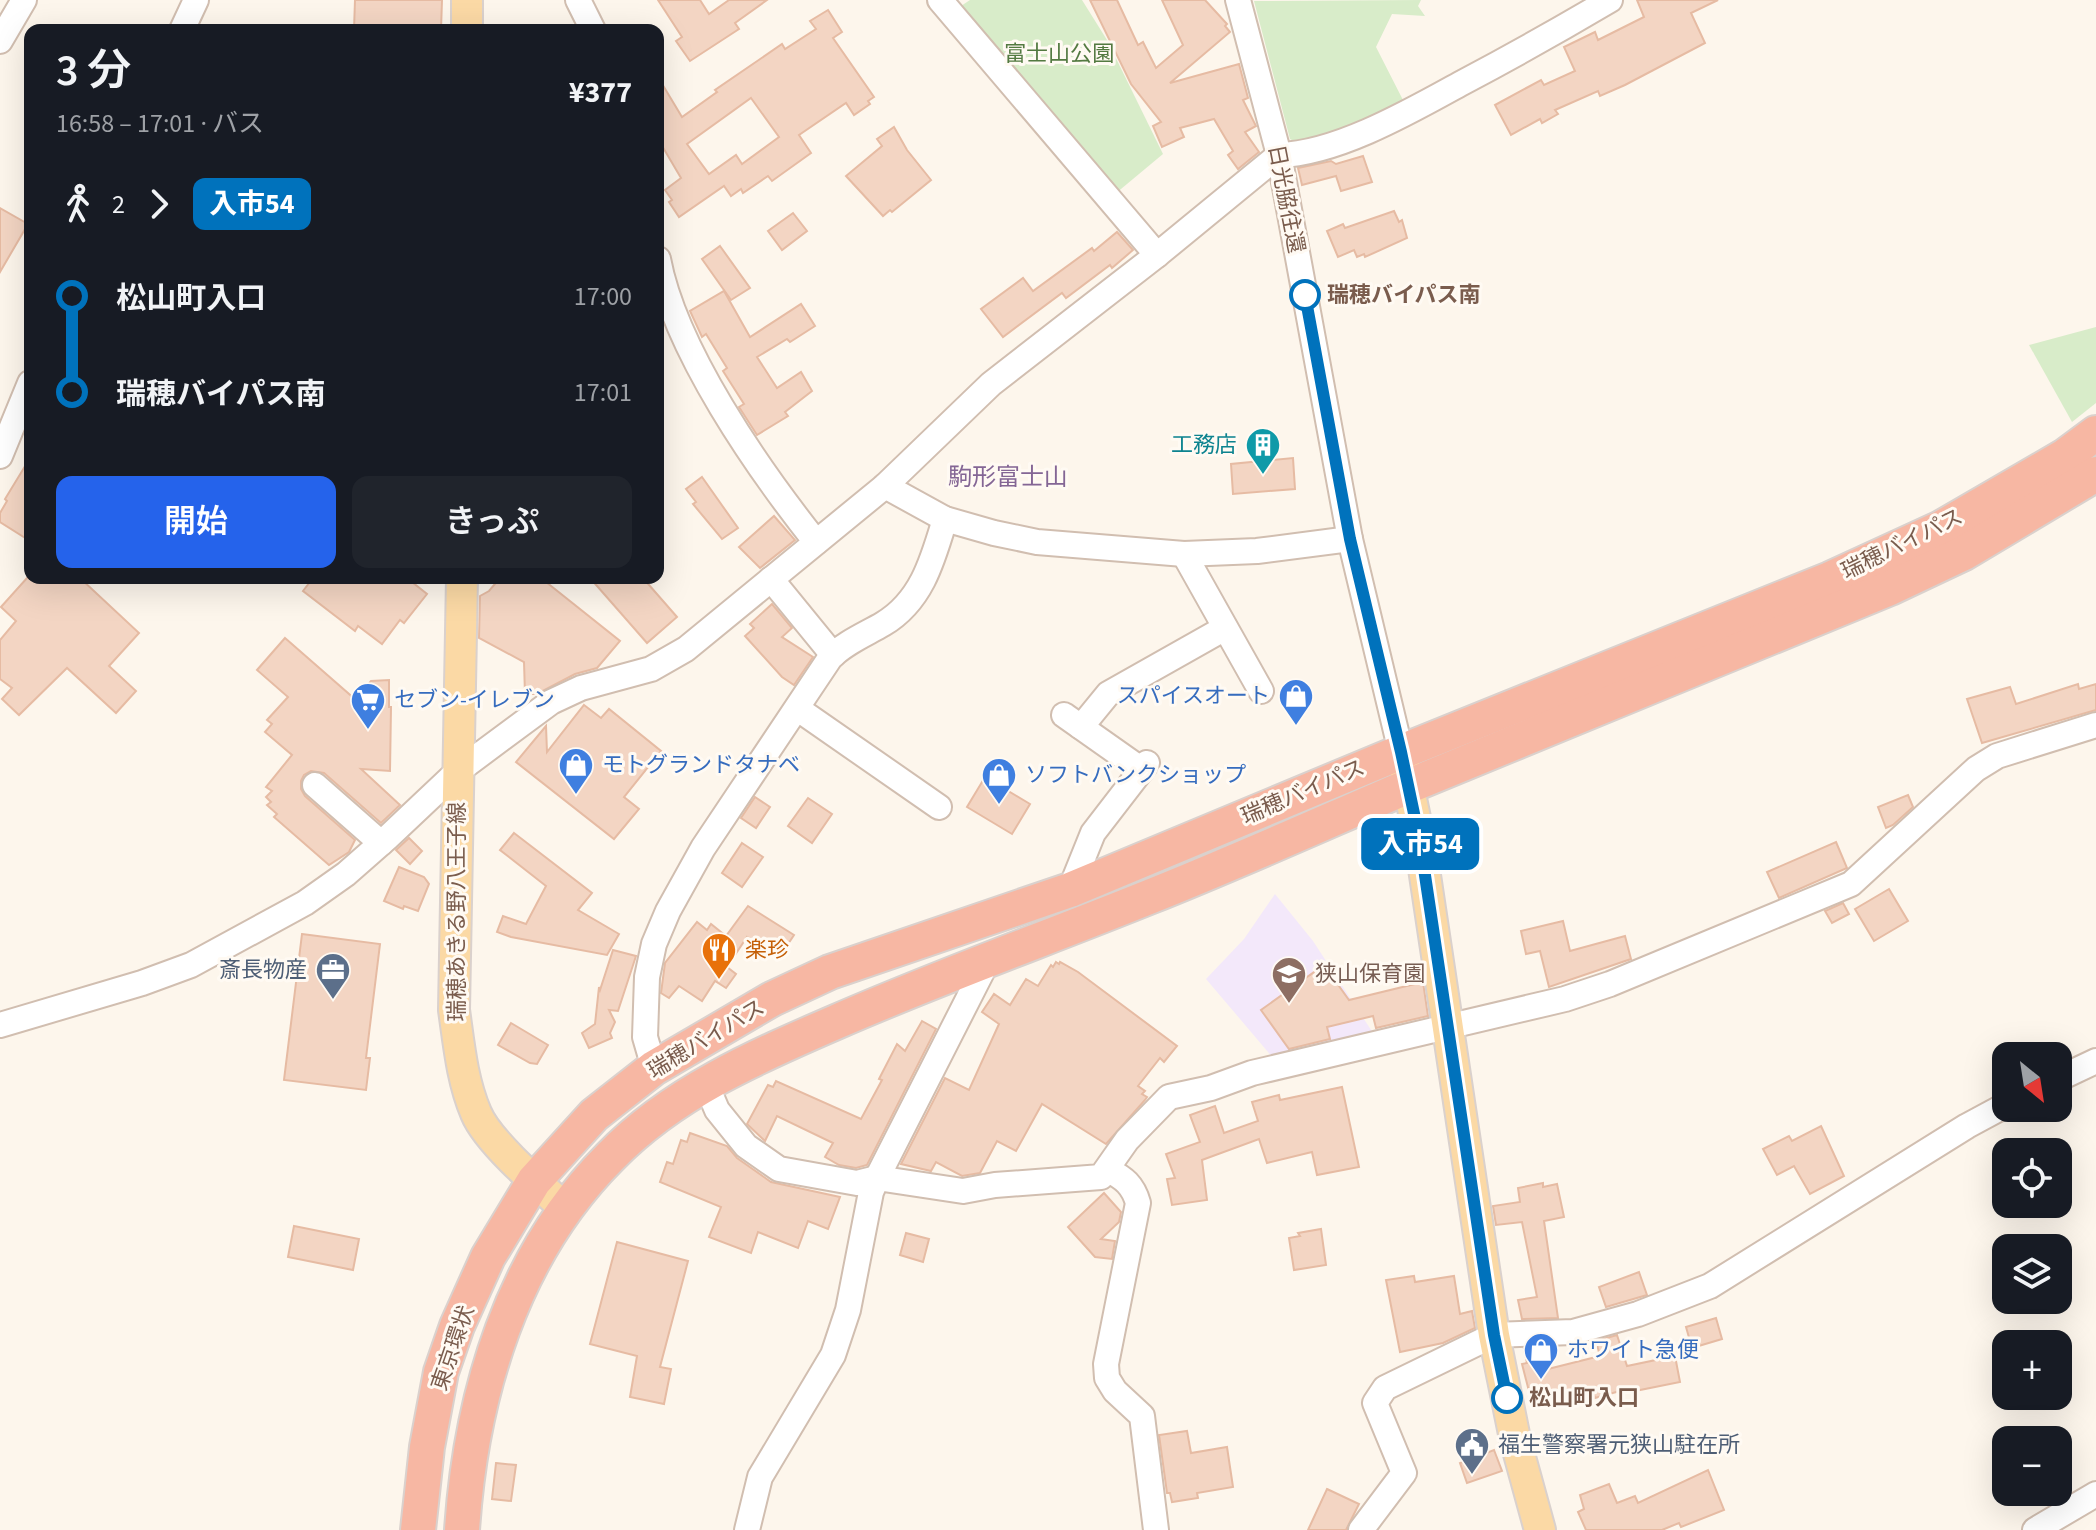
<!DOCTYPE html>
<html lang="ja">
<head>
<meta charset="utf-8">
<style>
  body { margin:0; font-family:"Source Sans 3","Noto Sans JP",sans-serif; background:#20242c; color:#f1f3f6; height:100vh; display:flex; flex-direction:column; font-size:30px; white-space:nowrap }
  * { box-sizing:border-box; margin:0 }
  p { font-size:26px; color:#9ea1a6 }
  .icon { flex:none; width:44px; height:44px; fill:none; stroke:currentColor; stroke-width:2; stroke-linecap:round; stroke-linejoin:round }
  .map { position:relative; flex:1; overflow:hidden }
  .drawer { position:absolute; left:24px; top:24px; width:640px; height:560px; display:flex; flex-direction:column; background:#171b24; border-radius:16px; box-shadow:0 8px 32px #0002 }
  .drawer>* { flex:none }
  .badge { padding:0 16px; border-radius:12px; font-size:28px; line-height:52px }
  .needle { width:52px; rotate:150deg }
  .buttons { position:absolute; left:1992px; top:1042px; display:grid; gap:16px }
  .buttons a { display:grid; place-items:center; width:80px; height:80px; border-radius:16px; background:#171b24; box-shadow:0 8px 32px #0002; font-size:40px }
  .map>.badge { position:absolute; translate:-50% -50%; box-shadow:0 0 0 4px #fff }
  .legs { display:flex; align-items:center; gap:12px; height:88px; padding:0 32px; font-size:26px }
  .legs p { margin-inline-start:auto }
  .headline { display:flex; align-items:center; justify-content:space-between; height:136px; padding:0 32px }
  h1 { font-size:44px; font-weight:600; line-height:60px }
  .cta { display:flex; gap:16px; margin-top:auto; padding:16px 32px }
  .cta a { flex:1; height:92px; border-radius:16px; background:#2563eb; color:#fff; font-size:32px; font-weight:600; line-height:92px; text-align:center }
  .cta a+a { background:#20242c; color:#f1f3f6 }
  ul { padding:0 32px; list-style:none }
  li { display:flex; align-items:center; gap:28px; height:96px; font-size:30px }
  li i { display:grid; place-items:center; width:12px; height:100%; margin:0 10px; background:currentColor }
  li i::after { content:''; width:20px; height:20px; margin:-10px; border:6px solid; border-radius:50%; background:#171b24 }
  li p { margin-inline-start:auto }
  li:first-child i { background:linear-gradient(#0000 50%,currentColor 0) }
  li:last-child i { background:linear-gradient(currentColor 50%,#0000 0) }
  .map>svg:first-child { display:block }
  .education { fill:#f3e8fa }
  .green { fill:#d8ecc9 }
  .building { fill:#f3d5c3; stroke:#e6bba3; stroke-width:2; fill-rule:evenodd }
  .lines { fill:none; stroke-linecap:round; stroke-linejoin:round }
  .minor-casing { stroke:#d1beb0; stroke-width:28 }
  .major-casing { stroke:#dad1cd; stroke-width:34 }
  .highway-casing { stroke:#dad1cd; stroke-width:38 }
  .minor { stroke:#fff; stroke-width:24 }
  .major { stroke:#fbd9a5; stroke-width:30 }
  .highway { stroke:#f7b7a3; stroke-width:34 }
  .line-1-casing { stroke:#fff; stroke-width:18 }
  .line-1 { stroke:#0072bc; stroke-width:12 }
  .stop-1-dot { fill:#fff; stroke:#0072bc; stroke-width:4 }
  .labels { text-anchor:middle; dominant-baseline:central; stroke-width:6; stroke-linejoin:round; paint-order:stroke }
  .park-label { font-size:22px; fill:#537a41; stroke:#fffaf3 }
  .street-label { font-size:22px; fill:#7a5c4d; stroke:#fffaf3 }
  .stop-label { font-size:22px; font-weight:bold; fill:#7a5c4d; stroke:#fffaf3; text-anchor:start }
  .culture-label { font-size:22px; fill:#0d838f; stroke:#fffaf3; text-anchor:end }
  .shop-label { font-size:22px; fill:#366cbe; stroke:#fffaf3; text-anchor:start }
  .food-label { font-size:22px; fill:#c56008; stroke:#fffaf3; text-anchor:start }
  .service-label { font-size:22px; fill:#4e5e75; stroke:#fffaf3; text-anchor:end }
  .education-label { font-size:22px; fill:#785e54; stroke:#fffaf3; text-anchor:start }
  .neighbourhood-label { font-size:24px; fill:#846695; stroke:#fffaf3 }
</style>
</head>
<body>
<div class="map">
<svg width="2096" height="1530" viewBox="0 0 2096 1530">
  <rect width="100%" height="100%" fill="#fdf6ec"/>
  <!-- education -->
  <path class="education" d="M1275,894L1313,941L1375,1036L1274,1059L1206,979L1244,939Z"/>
  <!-- green -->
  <g class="green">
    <path d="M970,0H1082L1107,40L1163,154L1115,194L958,8Z"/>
    <path d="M1421,0L1418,6L1425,16L1392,14L1376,47L1405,104L1302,145L1290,139L1254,1Z"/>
    <path d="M2096,327V403L2072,422L2029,345Z"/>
  </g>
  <!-- building -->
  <g class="building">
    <path d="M355,0H442L441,30H354Z"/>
    <path d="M658,0H700L709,14L729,0H767L735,23L739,29L690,61L676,41L682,37Z"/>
    <path d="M1090,0H1117L1138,45L1143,42L1156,68L1183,45L1162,0H1205L1227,24L1225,26L1230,32L1170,83L1239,64L1248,98L1243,100L1256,126L1245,132L1259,152L1238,169L1228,155L1233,151L1214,119L1180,128L1184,137L1162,147L1153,126L1161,122L1131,84Z"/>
    <path d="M1637,0H1718L1691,13L1705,43L1625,85L1600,96L1598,91L1555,110L1558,114L1542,123L1540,119L1511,135L1495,105L1541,80L1544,85L1575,71L1564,47L1595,32L1598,40L1644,17Z"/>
    <path d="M828,10L842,32L833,38L874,97L868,101L870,104L854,115L846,103L799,135L811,153L772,181L768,176L743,193L741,189L731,196L724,186L679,217L669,202L672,200L665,190L681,178L658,139V77L682,117L717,92L715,90L782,44L785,49L816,29L810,21ZM751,98L779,137L742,164L736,155L709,174L687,144Z"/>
    <path d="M894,127L907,150L931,180L892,212L890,210L883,216L846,176L882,146L877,139Z"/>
    <path d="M1363,156L1372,182L1341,191L1336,176L1302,185L1298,168L1331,161L1336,164Z"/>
    <path d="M0,208L28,224L0,272Z"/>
    <path d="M1394,211L1399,222L1402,220L1407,238L1365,257L1364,254L1357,257L1354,250L1338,257L1327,231L1343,224L1345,228Z"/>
    <path d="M793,213L807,231L782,250L768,231Z"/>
    <path d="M1117,232L1133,250L1112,268L1110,265L1066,298L1062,293L1003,337L981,309L1023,278L1033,291L1092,248L1094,251Z"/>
    <path d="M720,246L750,288L731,300L702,259Z"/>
    <path d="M724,291L750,337L801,304L815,326L790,342L787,339L757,357L777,388L801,372L812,391L785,412L788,416L757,435L739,407L744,404L723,371L727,368L706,334L702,337L690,311Z"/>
    <path d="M30,458V541L0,522V513L7,501L5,499Z"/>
    <path d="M1293,458L1295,489L1233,494L1231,464Z"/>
    <path d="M702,477L738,528L722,539L693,504L696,502L686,489Z"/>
    <path d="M774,516L795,540L760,568L739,547Z"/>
    <path d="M27,578H80L139,633L109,666L136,691L116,713L67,668L19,715L2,699L12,688L0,679V640L16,621L1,607Z"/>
    <path d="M313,578H407L427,594L404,623L400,620L382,644L358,626L355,631L303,591Z"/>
    <path d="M500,578H541L620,641L597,668L575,674L537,694H525L524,662L479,638L480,596L489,591Z"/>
    <path d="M590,578H643L677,617L647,643Z"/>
    <path d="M772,604L792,628L782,637L813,657L794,685L782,677L745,636L754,628L750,624Z"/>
    <path d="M285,638L356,700L371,681L389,680V707H391L390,771L361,769L400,805L381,823L324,773L311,771L304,775L301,781V789L305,796L355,840L349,852L329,865L274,817L277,814L267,805L271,802L266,797L272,791L266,787L292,755L265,732L272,724L267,720L288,697L257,670Z"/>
    <path d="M2078,684L2079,689L2096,684V710L1982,743L1967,699L2010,687L2016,704Z"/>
    <path d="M584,705L601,718L609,709L661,751L624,797L639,809L614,839L516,762L546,726L547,752Z"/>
    <path d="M985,777L1030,804L1012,834L967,807Z"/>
    <path d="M1908,795L1913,807L1893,825L1886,828L1878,807Z"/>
    <path d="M755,797L770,807L756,828L741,818Z"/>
    <path d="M808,798L832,814L812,843L788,826Z"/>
    <path d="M514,833L592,893L578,910L619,934L607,955L511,937L497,932L503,916L526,924L546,886L500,850Z"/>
    <path d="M409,838L422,851L410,864L396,850Z"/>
    <path d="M1836,842L1847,868L1779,898L1767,872Z"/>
    <path d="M742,843L763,857L742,887L722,873Z"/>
    <path d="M399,867L424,877L429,884L418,911L404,906L403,909L384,901Z"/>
    <path d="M1889,889L1908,921L1874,941L1855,909Z"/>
    <path d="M1843,903L1849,914L1832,923L1825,911Z"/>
    <path d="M748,906L794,935L778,959L747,937L727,967L736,974L726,988L715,981L702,1001L679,986L669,998L661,993L665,963L697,922L707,930L711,924L726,936Z"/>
    <path d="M1563,921L1570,951L1625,936L1631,959L1549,987L1540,951L1526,954L1521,931Z"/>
    <path d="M302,934L380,944L366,1058H370L366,1090L284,1080Z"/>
    <path d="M613,950L636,956L618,1011L609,1010L615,1022L610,1033L612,1038L589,1048L582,1033L595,1024L599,987L600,990Z"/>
    <path d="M1056,962L1059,964L1060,962L1078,972L1177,1046L1164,1062L1160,1058L1138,1086L1145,1091L1142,1094L1147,1097L1145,1100L1106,1144L1042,1104L1016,1151L997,1141L980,1173L962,1176L936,1162L931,1171L901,1164L945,1078L969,1090L999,1024L982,1012L994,994L1010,1005L1026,979L1038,986L1051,965L1053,967Z"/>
    <path d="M1324,965L1349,1000L1423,982L1428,1016L1376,1028L1373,1016L1327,1027L1330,1039L1289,1049L1261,1010Z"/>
    <path d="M922,1021L936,1029L867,1165L856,1168L839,1165L825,1157L833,1143L777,1116L765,1141L747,1124L768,1085L773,1087L776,1081L861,1119L882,1080L879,1079L897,1044L905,1051Z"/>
    <path d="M511,1023L548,1045L537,1064L530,1063L498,1045Z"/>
    <path d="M1342,1087L1359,1167L1317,1175L1312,1152L1267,1163L1259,1139L1202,1160L1207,1200L1172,1205L1167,1179L1175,1178L1166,1154L1200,1142L1190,1115L1215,1106L1224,1133L1258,1121L1252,1102L1279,1095L1280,1100Z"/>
    <path d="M1821,1126L1844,1176L1810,1194L1794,1166L1777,1175L1763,1149L1789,1136L1792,1141Z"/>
    <path d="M690,1133L727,1146L737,1158L771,1182L840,1197L828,1229L808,1221L798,1248L758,1232L751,1253L709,1237L721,1207L660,1182L667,1162L673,1164L681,1140L687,1142Z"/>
    <path d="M1543,1183V1187L1557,1184L1564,1217L1544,1221L1558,1318L1522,1319L1518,1300L1537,1297L1522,1222L1496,1225L1493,1206L1520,1202L1518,1188Z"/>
    <path d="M1104,1193L1121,1212L1119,1222L1101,1239L1115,1241L1112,1259L1095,1257L1068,1227Z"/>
    <path d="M294,1226L359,1239L353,1270L288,1257Z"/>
    <path d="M1321,1229L1326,1265L1294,1270L1289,1238L1300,1236L1298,1233Z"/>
    <path d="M906,1233L929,1239L923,1262L900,1255Z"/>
    <path d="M617,1242L688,1261L660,1367L671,1369L664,1404L630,1397L637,1356L590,1344Z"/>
    <path d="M1639,1272L1647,1295L1606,1307L1599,1287Z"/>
    <path d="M1414,1276L1415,1282L1454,1276L1460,1314L1472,1311L1475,1328L1443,1343L1400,1352L1386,1280Z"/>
    <path d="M1716,1318L1722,1339L1692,1348L1686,1327Z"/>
    <path d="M1617,1335L1627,1366L1675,1356L1680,1382L1635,1391L1634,1387L1595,1398L1593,1392L1533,1407L1522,1364L1527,1363L1524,1349L1543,1348L1548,1369L1600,1356L1596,1341Z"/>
    <path d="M1187,1431L1191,1453L1227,1447L1233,1487L1197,1493L1198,1498L1172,1502L1170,1493H1167L1159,1435Z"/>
    <path d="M1494,1450L1502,1471L1467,1483L1460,1463Z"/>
    <path d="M496,1463L516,1465L511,1501L492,1499Z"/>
    <path d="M1708,1470L1724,1510L1681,1527L1679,1523L1662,1530H1586L1578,1512L1584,1509L1580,1495L1609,1484L1617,1503L1635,1496L1638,1503Z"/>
    <path d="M1327,1489L1359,1504L1346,1530H1308Z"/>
  </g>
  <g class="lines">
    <!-- minor casing -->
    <g class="minor-casing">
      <g id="minor">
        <path d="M578,0L593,30"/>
        <path d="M940,0L1157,255"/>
        <path d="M1238,0L1279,155L1350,539L1401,752"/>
        <path d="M182,30L196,0"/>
        <path d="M0,41L24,0"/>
        <path d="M658,259C675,350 758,469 816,542"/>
        <path d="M0,456L30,383"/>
        <path d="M885,486L945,519L994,533L1037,542L1184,554L1257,551L1350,539"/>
        <path d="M1184,554L1261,691"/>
        <path d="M771,579L833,655"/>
        <path d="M798,709L939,807"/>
        <path d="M1064,715L1142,770"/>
        <path d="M1081,727L1108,694L1225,628"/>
        <path d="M315,785L381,843"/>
        <path d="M1070,890L1093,833L1147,763"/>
        <path d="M0,1025L142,983L191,965L305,903L346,874L387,838L458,771L551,702L581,688L651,669L686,649L885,486L991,384L1157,255L1279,155C1336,154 1411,111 1460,84C1511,57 1561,29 1610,0"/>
        <path d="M654,1068L645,1037L647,977L654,944L668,911L703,848L830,658C844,643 866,634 883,624C922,601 933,559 945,519"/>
        <path d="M2058,1079L2096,1061"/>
        <path d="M706,1084L717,1110L746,1146L779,1169L857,1183L877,1178L963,1191L995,1185L1101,1177L1127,1140L1169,1097L1211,1088L1252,1073L1565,999L1610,984L1851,884L1976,769L1997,756L2096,725"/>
        <path d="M1108,1170C1124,1178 1133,1185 1138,1203L1106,1364L1107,1378L1115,1391L1142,1416L1156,1530"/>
        <path d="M747,1530L760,1477L833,1355L848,1310L871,1192L877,1178L988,960"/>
        <path d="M1361,1530L1404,1473L1375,1403L1385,1388L1494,1335L1573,1332L1638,1314L1710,1286L1967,1126L2006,1105"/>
        <path d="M2035,1530L2096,1494"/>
      </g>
    </g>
    <!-- major casing -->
    <g class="major-casing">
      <g id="major">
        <path d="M467,30V0"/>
        <path d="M462,578L454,1010C459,1045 462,1080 476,1113C488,1142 540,1186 565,1208"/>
        <path d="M1404,765L1420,842L1494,1335L1515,1439L1540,1530"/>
      </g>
    </g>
    <!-- highway casing -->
    <g class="highway-casing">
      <g id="highway">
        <path d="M418,1530L427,1447L441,1372L457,1326L488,1257L534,1181L594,1115L654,1068L772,999L830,972L1070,890L1401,752L1830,579L1941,528L2065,456L2096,433"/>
        <path d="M462,1530C471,1394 512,1255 610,1157C672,1093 755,1057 836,1022C939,977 1045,939 1149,897C1237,862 1323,823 1409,786C1569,720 1730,654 1890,588L1964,553L2096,474"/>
      </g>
    </g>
    <!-- minor -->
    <use href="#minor" class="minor"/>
    <!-- major -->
    <use href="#major" class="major"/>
    <!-- highway -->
    <use href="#highway" class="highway"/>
  </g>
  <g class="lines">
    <!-- line-1 casing -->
    <g class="line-1-casing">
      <path id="line-1" d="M1305,295L1350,539L1401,752L1420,842L1494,1335L1507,1398"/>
    </g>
    <!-- line-1 -->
    <use href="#line-1" class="line-1"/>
  </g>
  <!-- icons -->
  <defs>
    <g id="building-pin" transform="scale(1.8)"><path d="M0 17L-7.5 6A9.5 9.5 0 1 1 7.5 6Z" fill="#0f9aa8" stroke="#fffaf3"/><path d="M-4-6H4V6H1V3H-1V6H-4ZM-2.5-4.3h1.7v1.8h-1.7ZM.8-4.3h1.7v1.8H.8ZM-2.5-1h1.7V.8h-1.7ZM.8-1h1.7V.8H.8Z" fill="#fff"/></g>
    <g id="shop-pin" transform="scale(1.8)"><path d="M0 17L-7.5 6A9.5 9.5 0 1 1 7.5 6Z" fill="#3f7fe0" stroke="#fffaf3"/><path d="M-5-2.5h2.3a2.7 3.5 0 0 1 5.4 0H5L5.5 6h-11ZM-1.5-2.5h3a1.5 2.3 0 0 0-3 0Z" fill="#fff"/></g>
    <g id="supermarket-pin" transform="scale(1.8)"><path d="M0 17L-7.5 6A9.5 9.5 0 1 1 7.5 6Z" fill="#3f7fe0" stroke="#fffaf3"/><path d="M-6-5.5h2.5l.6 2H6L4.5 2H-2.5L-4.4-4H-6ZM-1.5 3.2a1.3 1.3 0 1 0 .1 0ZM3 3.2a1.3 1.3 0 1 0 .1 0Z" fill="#fff"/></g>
    <g id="restaurant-pin" transform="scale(1.8)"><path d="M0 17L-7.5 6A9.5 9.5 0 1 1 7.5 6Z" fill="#e8710a" stroke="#fffaf3"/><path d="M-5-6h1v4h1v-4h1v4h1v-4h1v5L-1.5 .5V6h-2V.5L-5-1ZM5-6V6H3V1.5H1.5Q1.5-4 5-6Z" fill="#fff"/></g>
    <g id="office-pin" transform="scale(1.8)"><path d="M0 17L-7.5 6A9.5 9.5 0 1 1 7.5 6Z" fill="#5c6f8a" stroke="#fffaf3"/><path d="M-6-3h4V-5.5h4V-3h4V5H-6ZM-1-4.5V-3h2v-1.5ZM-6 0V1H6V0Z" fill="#fff"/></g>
    <g id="school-pin" transform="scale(1.8)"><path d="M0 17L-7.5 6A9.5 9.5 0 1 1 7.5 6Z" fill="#8d6e63" stroke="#fffaf3"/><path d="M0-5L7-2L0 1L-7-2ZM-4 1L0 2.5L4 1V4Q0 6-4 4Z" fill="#fff"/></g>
    <g id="civic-pin" transform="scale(1.8)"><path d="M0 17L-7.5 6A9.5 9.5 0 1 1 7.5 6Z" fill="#5c6f8a" stroke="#fffaf3"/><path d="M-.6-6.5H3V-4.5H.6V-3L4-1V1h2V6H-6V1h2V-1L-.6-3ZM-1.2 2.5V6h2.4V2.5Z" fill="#fff"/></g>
  </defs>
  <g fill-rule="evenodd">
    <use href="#building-pin" x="1263" y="445"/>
    <use href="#shop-pin" x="1296" y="696"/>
    <use href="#supermarket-pin" x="368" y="700"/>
    <use href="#shop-pin" x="576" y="765"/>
    <use href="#shop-pin" x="999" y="775"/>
    <use href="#restaurant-pin" x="719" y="950"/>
    <use href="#office-pin" x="333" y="970"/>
    <use href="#school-pin" x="1289" y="974"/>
    <use href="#shop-pin" x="1541" y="1350"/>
    <use href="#civic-pin" x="1472" y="1445"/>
  </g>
  <!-- markers -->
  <g class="stop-1-dot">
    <circle cx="1305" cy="295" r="14"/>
    <circle cx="1507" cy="1398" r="14"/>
  </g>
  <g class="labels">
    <!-- park labels -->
    <g class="park-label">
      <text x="1059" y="54">富士山公園</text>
    </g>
    <!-- street labels -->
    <g class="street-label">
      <text transform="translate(1286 199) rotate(79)">日光脇往還</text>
      <text transform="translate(1902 544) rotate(-26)">瑞穂バイパス</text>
      <text transform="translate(1303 792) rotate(-23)">瑞穂バイパス</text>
      <text transform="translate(457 912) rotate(-90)">瑞穂あきる野八王子線</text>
      <text transform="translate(706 1039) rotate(-31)">瑞穂バイパス</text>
      <text transform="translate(453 1348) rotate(-71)">東京環状</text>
    </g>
    <!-- stop labels -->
    <g class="stop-label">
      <text x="1327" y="295">瑞穂バイパス南</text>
      <text x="1529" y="1398">松山町入口</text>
    </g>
    <!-- culture labels -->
    <g class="culture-label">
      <text x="1237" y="445">工務店</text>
    </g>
    <!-- shop labels -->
    <g class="shop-label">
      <text x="1270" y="696" text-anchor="end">スパイスオート</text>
      <text x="394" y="700">セブン-イレブン</text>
      <text x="602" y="765">モトグランドタナベ</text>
      <text x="1025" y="775">ソフトバンクショップ</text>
      <text x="1567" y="1350">ホワイト急便</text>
    </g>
    <!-- food labels -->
    <g class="food-label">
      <text x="745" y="950">楽珍</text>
    </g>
    <!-- service labels -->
    <g class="service-label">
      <text x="307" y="970">斎長物産</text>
      <text x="1498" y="1445" text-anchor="start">福生警察署元狭山駐在所</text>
    </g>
    <!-- education labels -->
    <g class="education-label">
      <text x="1315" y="974">狭山保育園</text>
    </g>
    <!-- neighbourhood labels -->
    <g class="neighbourhood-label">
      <text x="1008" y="477">駒形富士山</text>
    </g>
  </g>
</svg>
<div class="buttons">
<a><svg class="needle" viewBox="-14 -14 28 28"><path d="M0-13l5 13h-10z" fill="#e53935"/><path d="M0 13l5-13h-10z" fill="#9ea1a6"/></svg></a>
<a><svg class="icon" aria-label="locate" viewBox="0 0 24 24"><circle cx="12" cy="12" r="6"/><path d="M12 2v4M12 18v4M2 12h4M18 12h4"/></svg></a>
<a><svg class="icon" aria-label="layers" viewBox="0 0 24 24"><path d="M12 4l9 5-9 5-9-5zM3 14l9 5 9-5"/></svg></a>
<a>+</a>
<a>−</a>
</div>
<b class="badge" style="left:1420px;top:844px;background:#0072bc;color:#fff">入市54</b>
<section class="drawer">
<div class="headline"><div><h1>3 分</h1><p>16:58 – 17:01 · バス</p></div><b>¥377</b></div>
<div class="legs"><svg class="icon" aria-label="walk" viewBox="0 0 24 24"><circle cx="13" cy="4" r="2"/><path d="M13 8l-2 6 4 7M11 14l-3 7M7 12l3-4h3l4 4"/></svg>2<svg class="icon" aria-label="forward" viewBox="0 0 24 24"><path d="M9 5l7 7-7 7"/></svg><b class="badge" style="background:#0072bc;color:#fff">入市54</b></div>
<ul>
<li><i style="color:#0072bc"></i><b>松山町入口</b><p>17:00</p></li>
<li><i style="color:#0072bc"></i><b>瑞穂バイパス南</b><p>17:01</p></li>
</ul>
<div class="cta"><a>開始</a><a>きっぷ</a></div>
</section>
</div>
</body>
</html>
